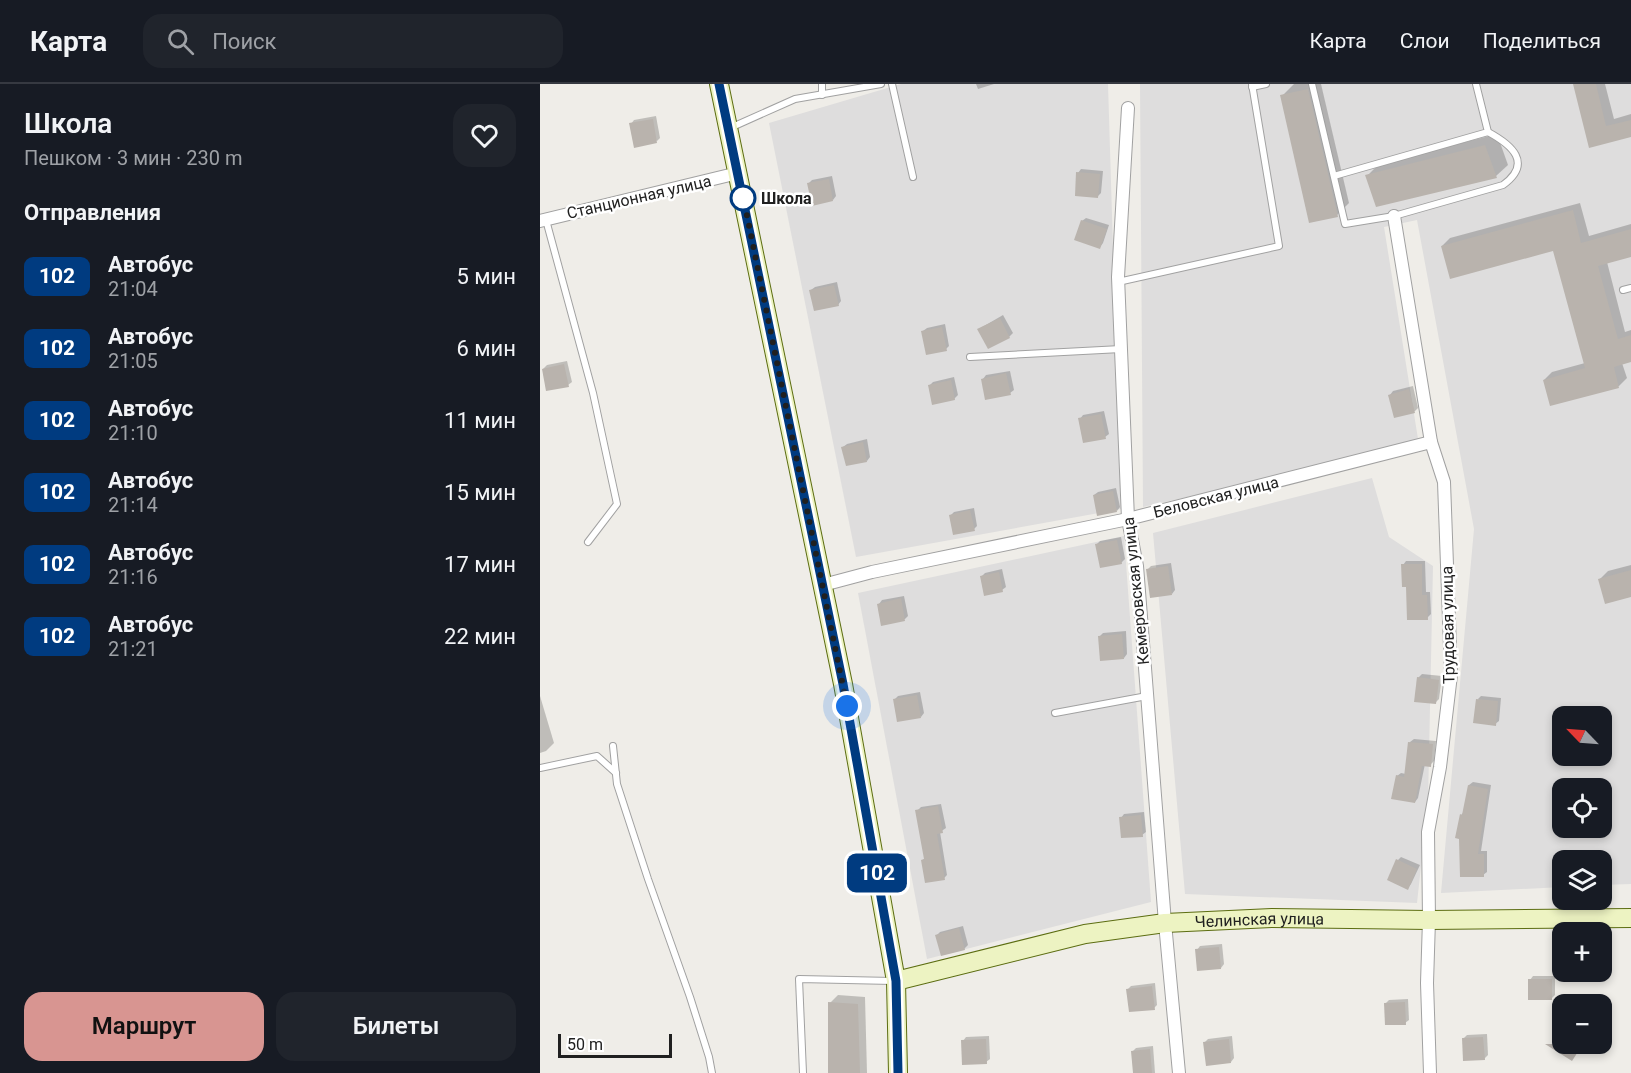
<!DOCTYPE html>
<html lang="ru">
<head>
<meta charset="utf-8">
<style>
  body { margin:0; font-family:Roboto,sans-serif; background:#20242c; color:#f1f3f6; height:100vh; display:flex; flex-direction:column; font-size:22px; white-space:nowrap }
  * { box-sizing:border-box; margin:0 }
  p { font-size:20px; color:#9ea1a6 }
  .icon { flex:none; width:33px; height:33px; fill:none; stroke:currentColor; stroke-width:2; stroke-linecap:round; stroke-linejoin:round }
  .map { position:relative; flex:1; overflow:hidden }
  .side { display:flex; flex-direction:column; background:#171b24; width:540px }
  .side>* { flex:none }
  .badge { padding:0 12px; border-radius:9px; font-size:21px; line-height:39px }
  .needle { width:39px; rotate:295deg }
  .fabs { position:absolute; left:1012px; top:622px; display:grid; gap:12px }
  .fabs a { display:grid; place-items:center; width:60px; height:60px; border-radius:12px; background:#171b24; box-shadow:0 3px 9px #0003; font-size:30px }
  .scale { position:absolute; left:18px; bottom:15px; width:114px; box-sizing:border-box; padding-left:6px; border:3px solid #202020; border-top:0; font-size:16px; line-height:21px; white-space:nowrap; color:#202020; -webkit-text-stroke:4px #fff; paint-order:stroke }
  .you { position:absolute; width:30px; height:30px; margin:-15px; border:4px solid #fff; border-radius:50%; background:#1a73e8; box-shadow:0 0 0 9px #1a73e833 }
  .map>.badge { position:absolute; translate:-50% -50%; box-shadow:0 0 0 3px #fff }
  h2 { padding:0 24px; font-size:22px; line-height:54px }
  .round { display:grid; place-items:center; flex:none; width:63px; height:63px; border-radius:18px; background:#20242c }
  .head { display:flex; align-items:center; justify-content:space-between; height:102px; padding:0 24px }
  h1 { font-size:28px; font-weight:600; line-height:45px }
  .action { display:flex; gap:12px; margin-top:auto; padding:12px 24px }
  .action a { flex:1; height:69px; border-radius:18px; background:#d89591; color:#111; font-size:24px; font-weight:600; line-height:69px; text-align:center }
  .action a+a { background:#20242c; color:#f1f3f6 }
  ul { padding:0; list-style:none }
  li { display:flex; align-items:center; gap:18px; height:72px; padding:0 24px }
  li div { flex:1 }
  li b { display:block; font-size:22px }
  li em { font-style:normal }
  li .badge { min-width:66px; font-weight:700; text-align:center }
  header { display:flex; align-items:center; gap:36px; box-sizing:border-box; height:84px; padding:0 30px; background:#171b24; border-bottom:2px solid #363941 }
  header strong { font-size:28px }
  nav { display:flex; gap:33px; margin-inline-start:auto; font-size:21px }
  .search { width:420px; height:54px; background:#20242c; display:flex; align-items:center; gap:15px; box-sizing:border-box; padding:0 21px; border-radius:18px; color:#9ea1a6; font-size:22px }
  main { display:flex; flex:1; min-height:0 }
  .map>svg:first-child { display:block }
  .residential { fill:#dedddd; fill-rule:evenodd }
  .shadow { fill:#0003 }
  .building { fill:#b9b3ad }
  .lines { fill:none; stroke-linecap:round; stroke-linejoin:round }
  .lane-casing { stroke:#a1a1a1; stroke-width:8 }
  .street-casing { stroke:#a1a1a1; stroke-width:14 }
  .secondary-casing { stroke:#5c6d11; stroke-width:20 }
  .lane { stroke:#fff; stroke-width:6 }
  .street { stroke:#fff; stroke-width:12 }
  .secondary { stroke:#edf3c2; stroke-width:18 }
  .line-casing { stroke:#fff; stroke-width:14 }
  .line { stroke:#003b80; stroke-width:9 }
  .walk { stroke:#202020; stroke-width:6; stroke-dasharray:0 10.8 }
  .stop-dot { fill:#fff; stroke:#003b80; stroke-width:3 }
  .labels { text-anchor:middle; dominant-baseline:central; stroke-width:5; stroke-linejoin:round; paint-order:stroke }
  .street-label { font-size:16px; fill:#202020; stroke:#fff }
  .stop-label { font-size:16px; font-weight:bold; fill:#202020; stroke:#fff; text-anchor:start }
</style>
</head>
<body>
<header>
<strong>Карта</strong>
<div class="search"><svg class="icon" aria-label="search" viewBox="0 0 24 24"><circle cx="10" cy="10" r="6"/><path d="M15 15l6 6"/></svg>Поиск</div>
<nav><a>Карта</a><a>Слои</a><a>Поделиться</a></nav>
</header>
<main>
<section class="side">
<div class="head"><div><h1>Школа</h1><p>Пешком · 3 мин · 230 m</p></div><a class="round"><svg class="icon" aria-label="heart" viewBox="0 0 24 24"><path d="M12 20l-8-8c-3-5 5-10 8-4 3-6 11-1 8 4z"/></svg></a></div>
<h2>Отправления</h2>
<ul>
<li><span class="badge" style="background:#003b80;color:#fff">102</span><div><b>Автобус</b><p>21:04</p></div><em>5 мин</em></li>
<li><span class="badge" style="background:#003b80;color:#fff">102</span><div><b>Автобус</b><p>21:05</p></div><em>6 мин</em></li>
<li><span class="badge" style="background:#003b80;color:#fff">102</span><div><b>Автобус</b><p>21:10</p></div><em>11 мин</em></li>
<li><span class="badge" style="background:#003b80;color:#fff">102</span><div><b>Автобус</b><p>21:14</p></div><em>15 мин</em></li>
<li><span class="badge" style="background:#003b80;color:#fff">102</span><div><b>Автобус</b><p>21:16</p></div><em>17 мин</em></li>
<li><span class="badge" style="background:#003b80;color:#fff">102</span><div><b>Автобус</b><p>21:21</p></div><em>22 мин</em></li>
</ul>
<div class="action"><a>Маршрут</a><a>Билеты</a></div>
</section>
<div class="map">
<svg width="1091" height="989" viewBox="0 0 1091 989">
  <rect width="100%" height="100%" fill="#efede8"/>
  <!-- residential -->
  <g class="residential">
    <path d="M361,0H568L581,425L316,473L229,39Z"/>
    <path d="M600,0H1091V800L1062,801V777H1023V803L901,809L934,445L877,136L844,143L879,361L603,423ZM1023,633H1062V672H1023ZM1023,705H1062V744H1023Z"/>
    <path d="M832,394L849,453L893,482L888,718L877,819L645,810L613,449Z"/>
    <path d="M584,452L611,818L387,875L318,509Z"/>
  </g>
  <!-- shadow -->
  <g class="shadow">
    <path d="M436,0H454L438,5Z"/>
    <path d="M754,0H781L809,119L797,131L742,12Z"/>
    <path d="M1034,0H1065L1074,35L1091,30V52L1050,62Z"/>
    <path d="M116,32L120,54L117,57L91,40L94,36Z"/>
    <path d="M957,50L968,81L956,92H827L839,80Z"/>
    <path d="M541,85L563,87L561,109L558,112L538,89Z"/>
    <path d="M292,92L296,112L293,116L268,100L272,96Z"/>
    <path d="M1040,119L1049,152L1091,140V172L1067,178L1085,248L1091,246V277L1082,279L1087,294L1079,302L1011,321L1004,296L1012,288L1045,279L1014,165L902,162L910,154Z"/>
    <path d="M546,134L569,141L563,159L560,163L542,137Z"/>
    <path d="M297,198L301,217L298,221L271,206L275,203Z"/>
    <path d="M463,231L473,249L469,253L439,245Z"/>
    <path d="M405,240L409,262L406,265L383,247L387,244Z"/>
    <path d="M27,277L32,298L28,301L3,285L7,281Z"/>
    <path d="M470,287L474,306L470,309L443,295L446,291Z"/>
    <path d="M414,293L418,311L414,315L390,301L393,298Z"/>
    <path d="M873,302L878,324L875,327L855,332L850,311L853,307Z"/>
    <path d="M564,327L569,350L565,353L540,335L543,331Z"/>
    <path d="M327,355L330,373L327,377L303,363L307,360Z"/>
    <path d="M576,404L580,423L577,427L554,411L558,408Z"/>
    <path d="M434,424L437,442L434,445L411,431L414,428Z"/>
    <path d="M581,453L585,475L581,479L556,461L560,457Z"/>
    <path d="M866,477H885L886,508H890L891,530L887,534L867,502L863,481Z"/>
    <path d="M631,479L635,506L632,510L607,486L611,482Z"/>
    <path d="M1091,481V511L1060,495L1068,487Z"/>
    <path d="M462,485L466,503L462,506L441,493L445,489Z"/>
    <path d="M364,512L368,532L365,535L342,540L339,520L342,516Z"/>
    <path d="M586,547L587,570L584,574L560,552L563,549Z"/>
    <path d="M882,590L902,592L899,615L895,619L878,594Z"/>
    <path d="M380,608L384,629L381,633L354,616L358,612Z"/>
    <path d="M0,612L14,659L6,667L0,669Z"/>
    <path d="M941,612L961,614L959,637L955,640L938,615Z"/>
    <path d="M874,655L896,657L894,677L890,681L885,680L878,714L875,718L857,692L861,689L866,690L870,658Z"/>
    <path d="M933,698L951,701L941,767H947V788L943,791L921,731L924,728L929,701Z"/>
    <path d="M401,720L406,744L400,748L407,791L404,794L383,776L385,774L377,727L381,723Z"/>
    <path d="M604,728L606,748L602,751L581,734L584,730Z"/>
    <path d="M861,773L880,781L871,800L868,804L858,776Z"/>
    <path d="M423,842L428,861L424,865L396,852L400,848Z"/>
    <path d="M682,860L684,880L681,884L657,866L660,862Z"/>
    <path d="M993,892H1015V911L1011,915L990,896Z"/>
    <path d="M615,899L617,921L614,924L588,905L591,902Z"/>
    <path d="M298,911L325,913L327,989H290V919Z"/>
    <path d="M868,915L869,936L865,939L845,920L849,916Z"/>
    <path d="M947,950L948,971L944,975L923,955L927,951Z"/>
    <path d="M1023,950V960H1043L1014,964Z"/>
    <path d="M449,952L450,975L446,978L423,957L426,953Z"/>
    <path d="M692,952L694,974L691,978L665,958L668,955Z"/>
    <path d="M613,962L615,989H595L593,967L596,964Z"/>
  </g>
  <!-- building -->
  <g class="building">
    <path d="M1033,0H1056L1066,42L1091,36V53L1049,64Z"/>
    <path d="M768,5L798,133L769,139L740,11Z"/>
    <path d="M113,35L117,59L94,64L89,39Z"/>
    <path d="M945,61L957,94L836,123L825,91Z"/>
    <path d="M536,88L560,90L558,114L535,112Z"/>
    <path d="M289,95L293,117L272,122L267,99Z"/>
    <path d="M1033,126L1041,159L1091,145V173L1058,182L1078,255L1091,251V278L1074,283L1079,304L1010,322L1003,296L1045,284L1013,167L910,195L901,162Z"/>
    <path d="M541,136L567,145L560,165L534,156Z"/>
    <path d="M294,201L299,222L274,227L269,206Z"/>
    <path d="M460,234L470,254L448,265L437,245Z"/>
    <path d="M402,243L407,267L386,271L381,247Z"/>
    <path d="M24,280L29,303L6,307L2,285Z"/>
    <path d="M466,289L471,311L445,316L441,295Z"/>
    <path d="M411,296L415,316L392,321L388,301Z"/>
    <path d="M869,305L875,329L854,334L848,311Z"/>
    <path d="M561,330L566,355L543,359L538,334Z"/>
    <path d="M323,358L327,378L306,382L301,363Z"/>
    <path d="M573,407L577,428L557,432L553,411Z"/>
    <path d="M430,426L435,447L413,451L409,431Z"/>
    <path d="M577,456L582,480L560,484L555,460Z"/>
    <path d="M861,480H882V511H887L888,536H867L866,503H862Z"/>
    <path d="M628,482L632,511L610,514L606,485Z"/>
    <path d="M1091,486V513L1065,520L1058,495Z"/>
    <path d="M459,488L463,508L444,512L440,492Z"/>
    <path d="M361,514L365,537L341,542L337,520Z"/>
    <path d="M582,550L584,575L560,577L558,552Z"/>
    <path d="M877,593L899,596L896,620L874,618Z"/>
    <path d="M377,611L381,634L357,638L353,615Z"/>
    <path d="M936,615L958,617L956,642L933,639Z"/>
    <path d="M868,658L893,660L891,683L882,682L875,719L851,715L856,691L864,693Z"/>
    <path d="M928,701L948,705L938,770H944V793H920L919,755L915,754L920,730L922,731Z"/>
    <path d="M398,722L403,749L397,750L405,796L385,799L381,776L384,775L375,726Z"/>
    <path d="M601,731L603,753L581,754L579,733Z"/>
    <path d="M856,775L877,785L868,806L847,796Z"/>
    <path d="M419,844L425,866L401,872L395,851Z"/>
    <path d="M679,863L681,885L657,887L655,865Z"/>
    <rect x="988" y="895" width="24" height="21"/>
    <path d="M612,902L615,926L589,928L586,905Z"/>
    <path d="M288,918L318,920L320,989H288Z"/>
    <path d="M865,918L866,941H845L844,919Z"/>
    <path d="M943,953L945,976L923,977L922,954Z"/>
    <path d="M446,955L447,980L422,981L421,956Z"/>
    <path d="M689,955L691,979L666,982L663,958Z"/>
    <path d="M1005,960H1043L1032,977Z"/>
    <path d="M610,965L612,989H593L591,967Z"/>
  </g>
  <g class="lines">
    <!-- lane casing -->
    <g class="lane-casing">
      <g id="lane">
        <path d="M352,0L373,93"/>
        <path d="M772,0L805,140L854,132L963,101C993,79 972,61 948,48"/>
        <path d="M712,3L726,0"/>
        <path d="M282,11V0"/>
        <path d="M190,44L255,15L341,0"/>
        <path d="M794,92L948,48L936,0"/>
        <path d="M6,136L53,309L77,420L48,458"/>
        <path d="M578,198L739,162L712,0"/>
        <path d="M1083,206L1091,204"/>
        <path d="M430,273L581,265"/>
        <path d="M515,629L607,612"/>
        <path d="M73,662L77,700L108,795L150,913L169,973L172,989"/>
        <path d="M0,684L57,672L76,689"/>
        <path d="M263,989L259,895L353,897"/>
      </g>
    </g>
    <!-- street casing -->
    <g class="street-casing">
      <g id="street">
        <path d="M588,24L578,193L588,435L597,482L625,839L639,989"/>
        <path d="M854,132L891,358L904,398L907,481L911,591L900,683L888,748L889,836L887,899L890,989"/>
        <path d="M0,137L198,89"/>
        <path d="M283,501L332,488L588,435L891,358"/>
      </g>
    </g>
    <!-- secondary casing -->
    <g class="secondary-casing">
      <g id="secondary">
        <path d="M179,0L303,600L356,897L358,989"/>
        <path id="s1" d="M356,897L545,850L625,839L732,834L889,836L1091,834"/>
      </g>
    </g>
    <!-- lane -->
    <use href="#lane" class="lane"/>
    <!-- street -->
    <use href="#street" class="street"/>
    <!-- secondary -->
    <use href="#secondary" class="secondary"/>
  </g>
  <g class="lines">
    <!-- line casing -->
    <g class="line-casing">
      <path id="line" d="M179,0L303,600L356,897L358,989"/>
    </g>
    <!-- line -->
    <use href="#line" class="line"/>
    <!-- walk -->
    <path class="walk" d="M203,114V112L307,622"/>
  </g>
  <!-- markers -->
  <circle class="stop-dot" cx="203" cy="114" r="12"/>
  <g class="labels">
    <!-- street labels -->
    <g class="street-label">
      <text transform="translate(99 113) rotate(-13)">Станционная улица</text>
      <text transform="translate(676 413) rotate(-14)">Беловская улица</text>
      <text transform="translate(596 507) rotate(-96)">Кемеровская улица</text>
      <text transform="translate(908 541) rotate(-91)">Трудовая улица</text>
      <text stroke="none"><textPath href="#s1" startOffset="370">Челинская улица</textPath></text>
    </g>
    <!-- stop labels -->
    <g class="stop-label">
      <text x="221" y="114">Школа</text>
    </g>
  </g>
</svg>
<div class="fabs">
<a><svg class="needle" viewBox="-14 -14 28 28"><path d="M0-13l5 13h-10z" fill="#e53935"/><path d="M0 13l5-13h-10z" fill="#9ea1a6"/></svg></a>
<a><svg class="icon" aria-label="locate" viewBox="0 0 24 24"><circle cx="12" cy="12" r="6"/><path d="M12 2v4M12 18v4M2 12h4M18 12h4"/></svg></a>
<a><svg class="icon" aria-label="layers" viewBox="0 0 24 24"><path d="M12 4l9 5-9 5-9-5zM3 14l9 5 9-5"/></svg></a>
<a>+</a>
<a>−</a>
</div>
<div class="scale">50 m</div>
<div class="you" style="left:307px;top:622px"></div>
<b class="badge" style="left:337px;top:789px;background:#003b80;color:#fff">102</b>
</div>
</main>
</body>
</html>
